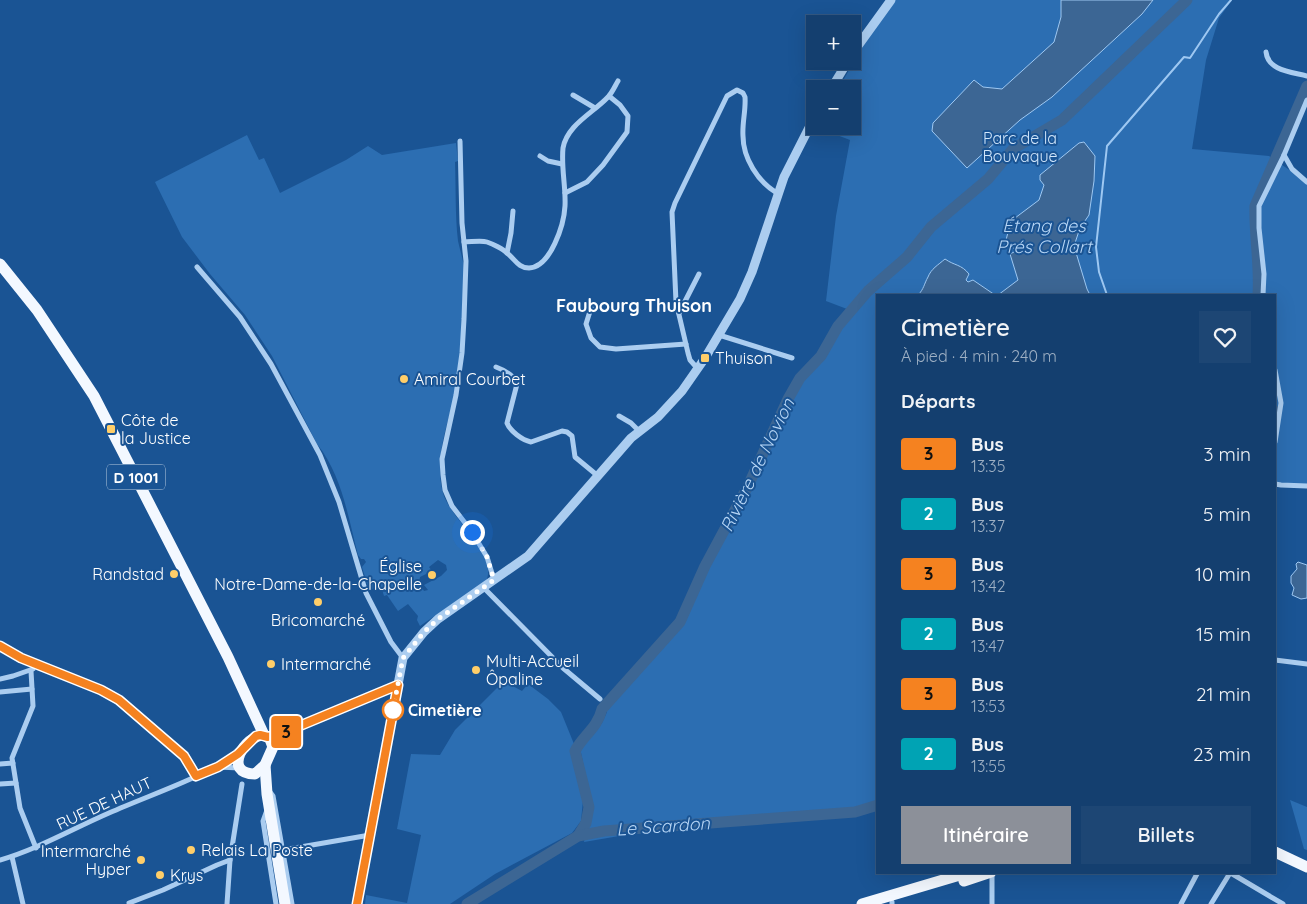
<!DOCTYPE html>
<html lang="fr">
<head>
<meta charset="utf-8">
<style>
  body { margin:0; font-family:Quicksand,sans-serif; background:#1d4674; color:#f1f3f6; height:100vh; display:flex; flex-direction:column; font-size:19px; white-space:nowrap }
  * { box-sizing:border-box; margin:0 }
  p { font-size:16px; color:#9dafc3 }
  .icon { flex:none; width:28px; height:28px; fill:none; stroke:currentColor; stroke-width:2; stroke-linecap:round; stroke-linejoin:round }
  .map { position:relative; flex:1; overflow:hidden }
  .drawer { position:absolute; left:876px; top:294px; width:400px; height:580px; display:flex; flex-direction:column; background:#143f6f; border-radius:0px; box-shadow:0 5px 20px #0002,0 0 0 1px #335882 }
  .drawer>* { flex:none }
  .badge { padding:0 10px; border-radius:4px; font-size:18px; line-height:32px }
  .fabs { position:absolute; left:806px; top:15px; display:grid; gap:10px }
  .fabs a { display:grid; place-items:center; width:55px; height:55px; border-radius:0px; background:#143f6f; box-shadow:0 5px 20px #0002,0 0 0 1px #335882; font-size:25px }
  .you { position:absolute; width:25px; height:25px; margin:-12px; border:4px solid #fff; border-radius:50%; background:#1a73e8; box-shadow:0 0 0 8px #1a73e833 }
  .map>.badge { position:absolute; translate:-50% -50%; box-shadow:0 0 0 2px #fff }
  h2 { padding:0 25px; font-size:19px; line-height:45px }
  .round { display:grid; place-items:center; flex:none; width:52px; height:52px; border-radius:0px; background:#1d4674 }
  .headline { display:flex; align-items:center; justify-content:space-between; height:85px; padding:0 25px }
  h1 { font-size:24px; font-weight:600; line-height:38px }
  .primary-button { display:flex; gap:10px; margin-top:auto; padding:10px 25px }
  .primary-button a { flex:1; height:58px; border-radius:0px; background:#8c9099; color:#fff; font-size:20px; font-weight:600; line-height:58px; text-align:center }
  .primary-button a+a { background:#1d4674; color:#f1f3f6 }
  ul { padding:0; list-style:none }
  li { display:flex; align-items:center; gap:15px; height:60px; padding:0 25px }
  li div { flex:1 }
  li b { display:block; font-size:19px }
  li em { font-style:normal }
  li .badge { min-width:55px; font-weight:700; text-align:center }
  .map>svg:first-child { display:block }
  .green { fill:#2c6eb2; fill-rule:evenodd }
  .water { fill:#3c6694; stroke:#9ec8f2 }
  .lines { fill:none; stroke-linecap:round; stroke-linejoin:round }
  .stream { stroke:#9ec8f2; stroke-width:2 }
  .river { stroke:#3c6694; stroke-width:11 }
  .minor { stroke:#abcdf0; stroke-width:5 }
  .tertiary { stroke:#abcdf0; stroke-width:9 }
  .primary { stroke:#f3f8ff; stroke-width:11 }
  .line-casing { stroke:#fff; stroke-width:11 }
  .line { stroke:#f58220; stroke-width:8 }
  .walk { stroke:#fff; stroke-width:5; stroke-dasharray:0 9 }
  .poi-dot { fill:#ffce69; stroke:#1a5494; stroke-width:2 }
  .stop-dot { fill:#fff; stroke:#f58220; stroke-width:2.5 }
  .labels { text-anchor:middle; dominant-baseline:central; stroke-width:4; stroke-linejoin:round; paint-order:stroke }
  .shield { fill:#1a5494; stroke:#baccdf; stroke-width:1 }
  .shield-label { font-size:15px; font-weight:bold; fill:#fff }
  .park-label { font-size:16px; fill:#d1e6fb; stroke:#1a5494 }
  .poi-label { font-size:16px; fill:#fff; stroke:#1a5494; text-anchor:start }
  .stop-label { font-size:16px; font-weight:bold; fill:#fff; stroke:#1a5494; text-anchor:start }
  .street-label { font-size:16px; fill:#fff; stroke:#1a5494 }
  .water-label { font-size:18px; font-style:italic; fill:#b7d6f6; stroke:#1a5494 }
  .neighbourhood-label { font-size:18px; font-weight:bold; fill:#fff; stroke:#1a5494 }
</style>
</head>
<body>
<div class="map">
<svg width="1307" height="904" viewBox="0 0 1307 904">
  <rect width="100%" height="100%" fill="#1a5494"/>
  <!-- green -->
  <g class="green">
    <path d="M895,0H1232L1219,18L1206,60L1192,149L1269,156L1307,182V485H1275V295H878L877,810L853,816L631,834L584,842L592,806L580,748L602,723L607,712L602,706L677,620L703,565L746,485L786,398L800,377L819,356L847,309L826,301L836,216L850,140L816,127L852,126V89H838L873,29Z"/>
    <path d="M247,135L259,160L264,158L280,193L346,160L368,146L382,155L456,143L458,161L455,162C456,188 455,215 458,241C460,251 464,261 464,271C465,285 462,299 462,313C461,328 462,343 461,358C459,403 431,447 443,493C449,517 499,556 486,581L420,626L417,620L418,616L408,604L398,611L387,595L384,596L381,586L369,590L362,567L366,562L364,559H361L358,555C348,517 342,475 317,444L272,356L245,315L210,274L182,237L155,182ZM438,560L446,565L447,570L441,576L424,585L428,590L424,591L421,586V588L417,584V582H419L420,577L432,571L429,567Z"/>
    <path d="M507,683L522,691L528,684L548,699L561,712L574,744L573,762L583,800L581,821L572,833L495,874L450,904H365L366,895L407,903L421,835L397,829L411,754L440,755L455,730L497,688Z"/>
    <path d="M1290,800L1307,807V850L1304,849Z"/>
  </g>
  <!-- water -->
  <g class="water">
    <path d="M1061,0H1153L1142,14L1052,97L1020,120L967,168L932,131L933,123L974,80L983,87L1002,89L1054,42L1061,17Z"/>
    <path d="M1084,142L1095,156L1094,181L1089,215L1080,228L1074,246L1087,289L1090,295H998L1018,280L1010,254L1016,251L1006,240L1011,221L1039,200L1044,185L1040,180V175L1079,143Z"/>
    <path d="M945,259C955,266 961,264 969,274L966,280L968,282L973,280L995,295H918C924,289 924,284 928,277C931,269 938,265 945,259Z"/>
    <path d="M1298,562L1307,565V598L1301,599L1292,595L1294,588L1291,583V576L1297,569L1296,564Z"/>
  </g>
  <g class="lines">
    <!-- stream -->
    <path class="stream" d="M1107,295L1099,272L1096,247L1107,146L1184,57L1190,58L1219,14L1231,0"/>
    <!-- river -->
    <g class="river">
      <path d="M1258,295C1260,265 1254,235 1255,206L1307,86"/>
      <path d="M1275,411V412"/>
      <path d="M578,836L586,823L589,807L575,751C584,734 597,729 602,709L680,622L705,566L748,486L788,399L800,378L821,356L838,326L868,291L907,257L931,227L988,179L1013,149L1062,120L1187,0"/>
      <path d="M467,904L578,836L604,831L855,812L878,805"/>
    </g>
    <!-- minor -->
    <g class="minor">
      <path d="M1266,52C1268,71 1292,72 1307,76"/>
      <path d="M573,95L595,108"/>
      <path d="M460,141L462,223L466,261L464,319L462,353L456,395L442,459L443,475L445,490L452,506L472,532L487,557L494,580"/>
      <path d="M1284,155L1292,169L1307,182"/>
      <path d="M540,156L548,161L562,164"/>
      <path d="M565,193L587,182L603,165L627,132L628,116L620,105L609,96"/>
      <path d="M464,242C471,242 481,240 487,242C493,244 503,249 507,253C515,259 518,268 529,268C551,267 564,224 565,206C566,187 561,168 563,148C567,125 593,113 608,97C612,93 615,86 618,81"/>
      <path d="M507,253L511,233L513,211"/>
      <path d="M197,267L240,317L271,364L320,455L339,502L366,593L391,642L403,658"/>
      <path d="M1263,295L1264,274L1259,228V206L1284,155L1307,100"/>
      <path d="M591,308L586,324L591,338L600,347L616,349L686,344"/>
      <path d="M679,313L699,274"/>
      <path d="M719,335L792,358"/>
      <path d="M496,367C504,370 514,375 517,384L507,423C510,431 522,440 531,442L562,431L567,432L572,436L575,457L598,476"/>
      <path d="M698,369L690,360L688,353L676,302L672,212L675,203L727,96L737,90L743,93L745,97C746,110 742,123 743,136C743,158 758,182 777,193"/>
      <path d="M1275,370L1281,403L1275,442"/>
      <path d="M619,416L631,423L639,431"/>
      <path d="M1275,484L1281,485L1307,486"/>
      <path d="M483,587L563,668L600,699"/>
      <path d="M0,646L21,658L101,690L119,700L184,756L196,776"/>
      <path d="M1275,660L1307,664"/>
      <path d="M31,671L33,706L12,758L20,808L36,848"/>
      <path d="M0,679L13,676L33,669"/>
      <path d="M0,692L32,689"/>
      <path d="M0,764L13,763"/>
      <path d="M218,767L240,768"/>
      <path d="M0,784L16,783"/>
      <path d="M270,792L273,796L292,904"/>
      <path d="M267,810L263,821L276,904"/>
      <path d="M283,850L370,835"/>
      <path d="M12,857L23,904"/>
      <path d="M0,860C38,849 72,829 109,813C152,794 199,779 238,754"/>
      <path d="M1229,872L1283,904"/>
      <path d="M892,902V904"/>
      <path d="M129,903L163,890L217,865L230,860"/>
      <path d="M227,904L230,860L242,784"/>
      <path d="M992,904V872"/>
      <path d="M1181,904L1198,872"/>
      <path d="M1211,904L1230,873"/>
    </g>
    <!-- tertiary -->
    <g class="tertiary">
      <path d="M852,54L891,0"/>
      <path d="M831,89L848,61"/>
      <path d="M268,737L285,732L398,685"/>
      <path d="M357,904L403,658L424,632L438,619L528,556L631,438L658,417L682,391L705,358L740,299L752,272L784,177L815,116"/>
    </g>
    <!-- primary -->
    <g class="primary">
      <path d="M0,264L37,310L94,396L228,657L264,735"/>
      <path d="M264,735L270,739L273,747L265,765L255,774C222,774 244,735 264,735Z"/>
      <path d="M265,765L267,794L285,904"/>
      <path d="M1275,852L1307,867"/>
      <path d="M964,881L991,872"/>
      <path d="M862,904L970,872"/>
    </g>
  </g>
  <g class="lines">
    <!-- line casing -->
    <g class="line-casing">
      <path id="line" d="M0,646L21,658L101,690L119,700L184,756L196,776L218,767L238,754L256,736L260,735L268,737L285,732L398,685L357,904"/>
    </g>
    <!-- line -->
    <use href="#line" class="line"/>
    <!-- walk -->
    <path class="walk" d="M393,710L403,658L424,632L438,619L494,580L487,557L472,532"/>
  </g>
  <!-- markers -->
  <g class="poi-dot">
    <rect x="700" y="353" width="10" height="10" rx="2.5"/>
    <circle cx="404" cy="379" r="5"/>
    <rect x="106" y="424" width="10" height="10" rx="2.5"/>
    <circle cx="174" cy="574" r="5"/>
    <circle cx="432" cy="575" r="5"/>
    <circle cx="318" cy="602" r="5"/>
    <circle cx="271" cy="664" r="5"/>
    <circle cx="476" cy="670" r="5"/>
    <circle cx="191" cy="850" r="5"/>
    <circle cx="141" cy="860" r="5"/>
    <circle cx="160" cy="875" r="5"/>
  </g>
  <circle class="stop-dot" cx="393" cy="710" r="10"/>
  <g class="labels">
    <!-- shield labels -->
    <rect class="shield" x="107" y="464.5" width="58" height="25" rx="4"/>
    <g class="shield-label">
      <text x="136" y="477">D 1001</text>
    </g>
    <!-- park labels -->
    <g class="park-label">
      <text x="1020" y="138">Parc de la<tspan x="1020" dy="18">Bouvaque</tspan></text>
    </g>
    <!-- poi labels -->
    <g class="poi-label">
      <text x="715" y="358">Thuison</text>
      <text x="414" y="379">Amiral Courbet</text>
      <text x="121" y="420">Côte de<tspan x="121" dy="18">la Justice</tspan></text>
      <text x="422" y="566" text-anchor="end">Église<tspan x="422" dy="18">Notre-Dame-de-la-Chapelle</tspan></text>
      <text x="164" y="574" text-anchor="end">Randstad</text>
      <text x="318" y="620" text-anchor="middle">Bricomarché</text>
      <text x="486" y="661">Multi-Accueil<tspan x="486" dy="18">Ôpaline</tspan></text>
      <text x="281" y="664">Intermarché</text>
      <text x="201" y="850">Relais La Poste</text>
      <text x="131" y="851" text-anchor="end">Intermarché<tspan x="131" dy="18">Hyper</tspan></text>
      <text x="170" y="875">Krys</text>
    </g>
    <!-- stop labels -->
    <g class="stop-label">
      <text x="408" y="710">Cimetière</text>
    </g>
    <!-- street labels -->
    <g class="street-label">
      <text transform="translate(104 803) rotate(-25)">RUE DE HAUT</text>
    </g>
    <!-- water labels -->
    <g class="water-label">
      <text x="1044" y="225">Étang des<tspan x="1044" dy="21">Prés Collart</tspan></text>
      <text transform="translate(757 465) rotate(-64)">Rivière de Novion</text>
      <text transform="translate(663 826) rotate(-4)">Le Scardon</text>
    </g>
    <!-- neighbourhood labels -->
    <g class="neighbourhood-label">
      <text x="634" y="305">Faubourg Thuison</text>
    </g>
  </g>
</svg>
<div class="fabs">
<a>+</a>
<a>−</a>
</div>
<div class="you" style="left:472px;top:532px"></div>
<b class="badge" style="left:286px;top:732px;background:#f58220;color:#111">3</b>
<section class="drawer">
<div class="headline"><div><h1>Cimetière</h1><p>À pied · 4 min · 240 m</p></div><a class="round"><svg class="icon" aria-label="heart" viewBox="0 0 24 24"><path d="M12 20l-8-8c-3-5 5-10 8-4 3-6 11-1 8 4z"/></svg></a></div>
<h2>Départs</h2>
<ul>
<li><span class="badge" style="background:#f58220;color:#111">3</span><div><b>Bus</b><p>13:35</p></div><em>3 min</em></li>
<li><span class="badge" style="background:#00a3b4;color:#fff">2</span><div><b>Bus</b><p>13:37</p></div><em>5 min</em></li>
<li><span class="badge" style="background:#f58220;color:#111">3</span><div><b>Bus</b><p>13:42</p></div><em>10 min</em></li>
<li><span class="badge" style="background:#00a3b4;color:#fff">2</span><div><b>Bus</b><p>13:47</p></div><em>15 min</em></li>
<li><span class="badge" style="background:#f58220;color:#111">3</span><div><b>Bus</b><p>13:53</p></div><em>21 min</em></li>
<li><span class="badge" style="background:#00a3b4;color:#fff">2</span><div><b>Bus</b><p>13:55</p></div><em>23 min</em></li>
</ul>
<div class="primary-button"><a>Itinéraire</a><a>Billets</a></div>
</section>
</div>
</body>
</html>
